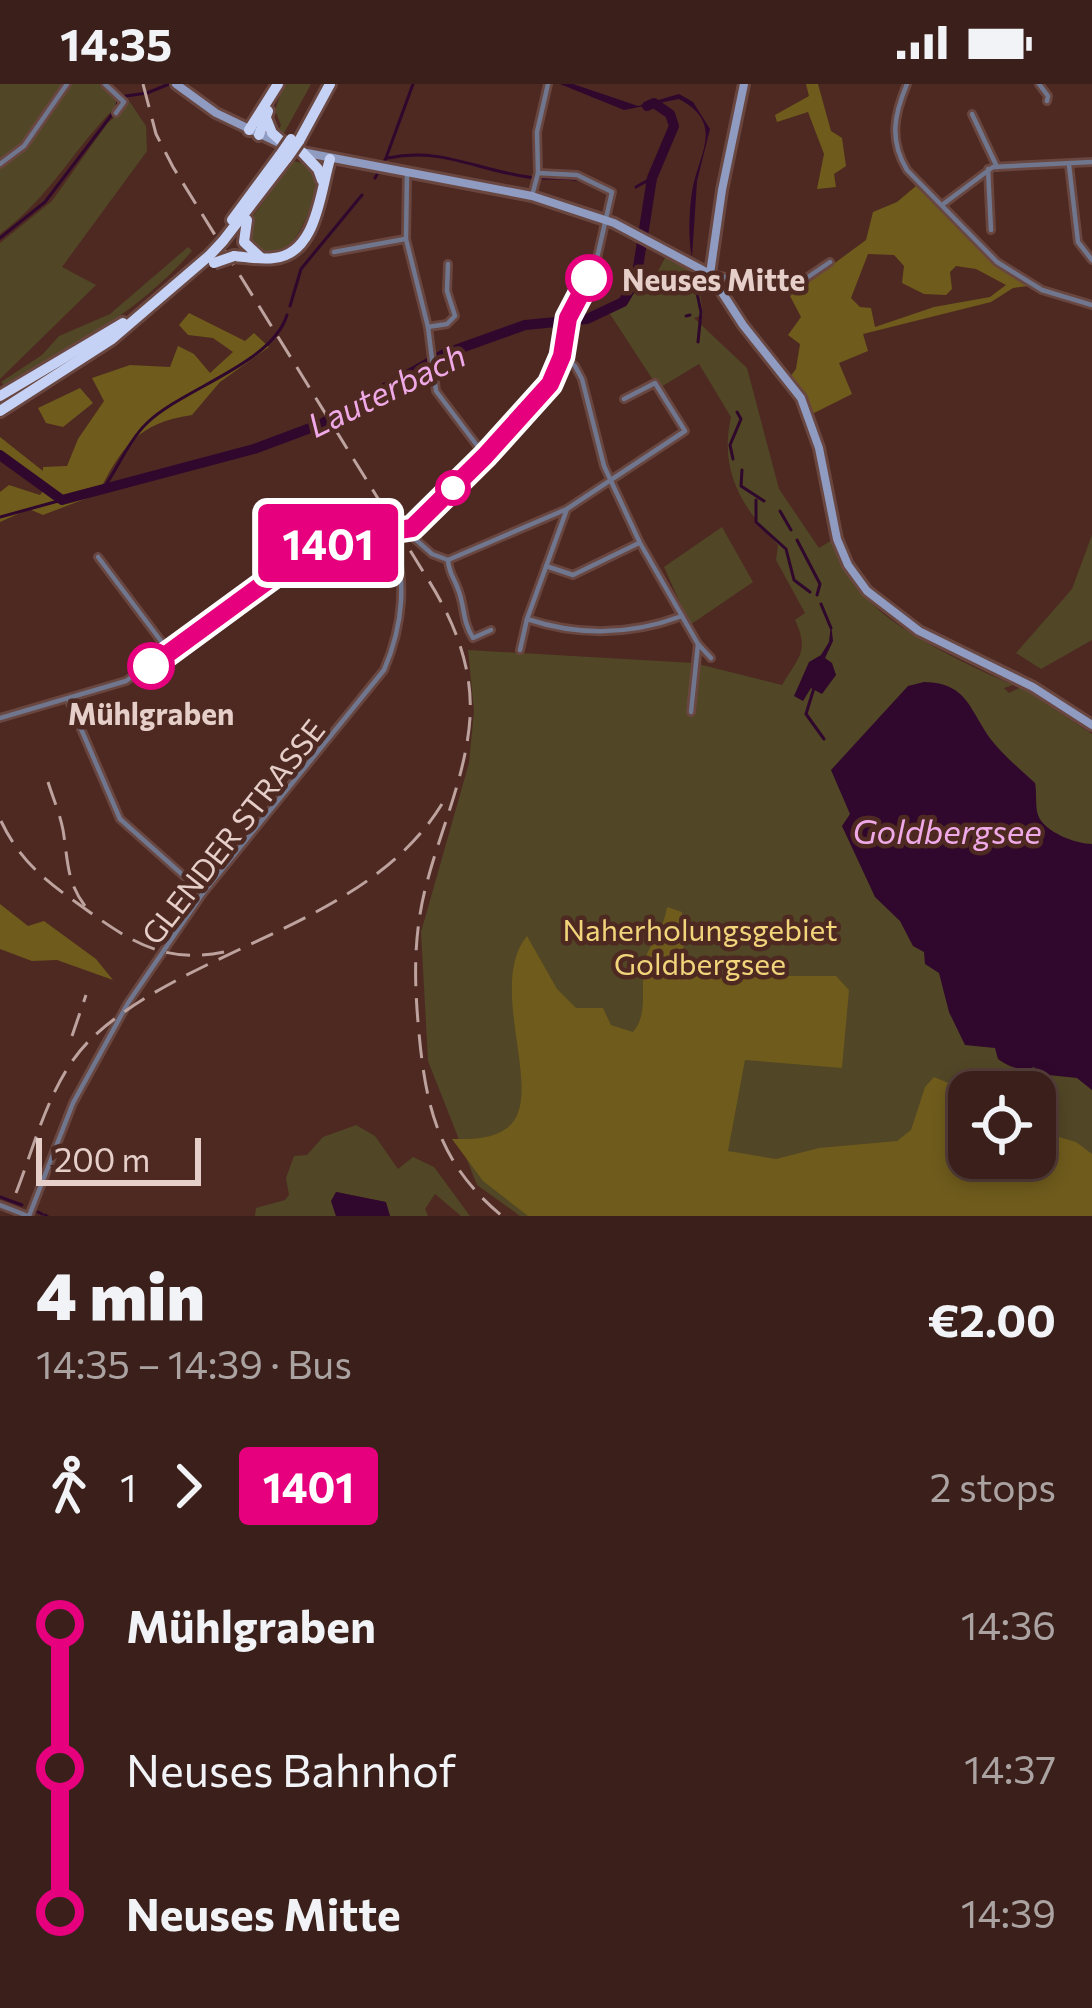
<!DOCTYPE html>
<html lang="en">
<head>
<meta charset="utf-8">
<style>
  body { margin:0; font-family:Commissioner,sans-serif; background:#412723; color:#f1f3f6; height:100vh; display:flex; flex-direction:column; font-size:45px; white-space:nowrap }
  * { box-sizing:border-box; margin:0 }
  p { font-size:39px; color:#aba2a2 }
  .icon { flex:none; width:66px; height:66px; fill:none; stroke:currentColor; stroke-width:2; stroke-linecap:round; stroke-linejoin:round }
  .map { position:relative; height:1132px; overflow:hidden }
  .drawer { display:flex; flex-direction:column; background:#3a1f1a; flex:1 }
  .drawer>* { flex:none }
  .badge { padding:0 24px; border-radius:9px; font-size:42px; line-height:78px }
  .buttons { position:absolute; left:948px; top:987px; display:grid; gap:24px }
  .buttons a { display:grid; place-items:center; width:108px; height:108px; border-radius:24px; background:#3a1f1a; box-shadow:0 6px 18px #0003,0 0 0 3px #543d39; font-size:60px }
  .scale { position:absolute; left:36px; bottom:30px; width:165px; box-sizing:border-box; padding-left:12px; border:6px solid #e6cec9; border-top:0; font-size:33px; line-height:42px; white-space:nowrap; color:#e6cec9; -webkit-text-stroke:9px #4d2922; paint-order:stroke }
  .map>.badge { position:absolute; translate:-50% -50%; box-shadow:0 0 0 6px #fff }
  .legs { display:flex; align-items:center; gap:18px; height:132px; padding:0 36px; font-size:39px }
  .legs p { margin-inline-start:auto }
  .overview { display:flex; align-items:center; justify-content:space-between; height:204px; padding:0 36px }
  h1 { font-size:66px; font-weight:800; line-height:90px }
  ul { padding:0 36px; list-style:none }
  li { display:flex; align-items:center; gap:42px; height:144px; font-size:45px }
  li i { display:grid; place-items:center; width:18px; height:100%; margin:0 15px; background:currentColor }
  li i::after { content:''; width:30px; height:30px; margin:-15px; border:9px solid; border-radius:50%; background:#3a1f1a }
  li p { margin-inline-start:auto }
  li:first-child i { background:linear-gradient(#0000 50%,currentColor 0) }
  li:last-child i { background:linear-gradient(currentColor 50%,#0000 0) }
  .status { display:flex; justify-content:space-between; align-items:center; height:84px; padding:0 60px; background:#3a1f1a; direction:ltr }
  .status svg { height:33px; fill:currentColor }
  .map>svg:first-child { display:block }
  .green { fill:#514625; fill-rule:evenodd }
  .forest { fill:#6f5b1c; fill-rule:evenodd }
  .water { fill:#30072d }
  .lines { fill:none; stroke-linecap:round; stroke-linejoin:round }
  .stream { stroke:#30072d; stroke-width:3 }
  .river { stroke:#30072d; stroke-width:10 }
  .street-casing { stroke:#694740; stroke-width:10 }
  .secondary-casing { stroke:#694740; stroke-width:14 }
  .highway-casing { stroke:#694740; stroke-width:16 }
  .street { stroke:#6f768e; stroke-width:4.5 }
  .secondary { stroke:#8f9bc1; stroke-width:8 }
  .highway { stroke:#c6d2f5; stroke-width:10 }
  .rail { stroke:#bda29d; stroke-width:3; stroke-dasharray:24 12; stroke-linecap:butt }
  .highway-bridge-casing { stroke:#694740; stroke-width:16; stroke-linecap:butt }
  .highway-bridge { stroke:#c6d2f5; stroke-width:10 }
  .line-1-casing { stroke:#fff; stroke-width:27 }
  .line-1 { stroke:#e6007e; stroke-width:18 }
  .stop-1-dot { fill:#fff; stroke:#e6007e; stroke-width:6 }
  .labels { text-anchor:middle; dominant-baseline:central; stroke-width:9; stroke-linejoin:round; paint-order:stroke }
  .stop-label { font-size:30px; font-weight:bold; fill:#e6cec9; stroke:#4d2922; text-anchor:start }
  .street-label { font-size:30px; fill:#e6cec9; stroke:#4d2922 }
  .park-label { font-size:30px; fill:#f2d47b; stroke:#4d2922 }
  .water-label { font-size:33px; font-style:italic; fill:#f0a9e7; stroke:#4d2922 }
</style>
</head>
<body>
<div class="status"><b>14:35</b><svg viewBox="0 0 49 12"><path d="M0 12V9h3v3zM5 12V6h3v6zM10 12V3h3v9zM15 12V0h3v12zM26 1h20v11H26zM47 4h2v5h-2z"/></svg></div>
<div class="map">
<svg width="1092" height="1132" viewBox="0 0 1092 1132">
  <rect width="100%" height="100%" fill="#4d2922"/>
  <!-- green -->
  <g class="green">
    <path d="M0,0H99L120,19C74,62 54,110 0,150Z"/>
    <path d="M284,0H311L283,51L278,47L281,41L275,26Z"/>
    <path d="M130,18L146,42L147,67L62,183L96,201L0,295V159L52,117L107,40Z"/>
    <path d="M293,77L306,80L317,95C313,128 285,202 245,153V143Z"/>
    <path d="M188,163L192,167C141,226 72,265 4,301L1,298L42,271L59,252L110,230Z"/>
    <path d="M667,170L697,187L703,231L694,234L747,284L779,405L819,464L832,456C845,482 858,507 880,527C911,554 976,585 1013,601L1004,604L1009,609L1021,603L1092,650V1132H520L477,1101L428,977L421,848L469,679L474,627L468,566L694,579L782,601C798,574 810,567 795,536L805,529L776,476L778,461C741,422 719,387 731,333L699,280L661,303L655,299L608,227L627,218L639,194L657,189ZM969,1008H1035V1074H969Z"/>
    <path d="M722,443L753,498L690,541L664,483Z"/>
    <path d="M1092,451V556L1041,585L1016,569L1072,505Z"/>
    <path d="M356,1041L375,1052L398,1085L413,1073L434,1083L470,1132H461L435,1110L425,1125L428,1132H390L385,1118L337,1108L332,1117L336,1132H255L256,1124L285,1116L289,1111L286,1094L294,1072L307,1071L323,1053Z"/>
  </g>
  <!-- forest -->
  <g class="forest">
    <path d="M806,0H818L831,47L842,54L846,82L834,90L836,103L817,105L824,70L808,28L777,38L775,31L809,12Z"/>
    <path d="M916,102L999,182L1028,202L1013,204L991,218L863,250L868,267L839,279L852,310L812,330L790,293L796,285L800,260L788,251L801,233L790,212L866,156L873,128L897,118ZM868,170L894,171L904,182L902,199L924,210L946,211L952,205L950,188L956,182L976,185L1006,201L990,213L934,223L875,243L871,224L860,223L851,214Z"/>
    <path d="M189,229L245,257L254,249L269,263L220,298L192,331C137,339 121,364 98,410L43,431L29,425L0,438V408L9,401L40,411L44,406L23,384L0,370V353L43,387V383L67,382L78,355L104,317L92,294L130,281L170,283L178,262L194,270L210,289L233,268L213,254L188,251L179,241Z"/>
    <path d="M80,304L93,319L63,343L46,339L38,324Z"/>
    <path d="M0,820L28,842L44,837L96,875L113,896L57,876L32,877L0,865Z"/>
    <path d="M667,823L682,828L685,892H836L849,906L842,984L745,976L728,1067L776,1075L819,1064L897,1057L911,1046L925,1003L934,993L970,1008L969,1074H1035V1046L1076,1058L1092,1070V1132H528L483,1097L452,1055C471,1055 491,1056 507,1044C548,1014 485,903 527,852L557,905L576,924H603L611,941L633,948C651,928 637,894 647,870C655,852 664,843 667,823Z"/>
  </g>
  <!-- water -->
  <g class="water">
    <path d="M560,0H573L638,22L679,10L693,18L710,45L697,97L692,173C688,155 689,128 692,108C698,70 726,40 679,15L624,26Z"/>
    <path d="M831,540L833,557L825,574L832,579L836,591L822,610L811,604L803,617L794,612L809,578L821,571L829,558Z"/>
    <path d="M924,598C969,599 969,627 993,658C1005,673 1020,685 1035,699C1037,708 1035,722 1038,731C1044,748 1076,760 1092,760V1006L1077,994L1039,990L1034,983C1021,988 1009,983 998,975L995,964L965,961L949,928L939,889L925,880L924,868L913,862L900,837L875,813L842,742L850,730L831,686L908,602Z"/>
    <path d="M336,1108L386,1118L390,1132H336L331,1117Z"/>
  </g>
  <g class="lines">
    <!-- stream -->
    <g class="stream">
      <path d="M388,74C442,63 476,86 528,93C547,96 565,91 584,97"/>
      <path d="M375,94L386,74L413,0"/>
      <path d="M636,103L652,94"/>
      <path d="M0,154L45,118L116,25L119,13L147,9L169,0"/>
      <path d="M692,185L701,228L698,258"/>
      <path d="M290,222L301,185L362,111"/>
      <path d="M686,232L690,231"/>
      <path d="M733,375L730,361L741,335L737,328"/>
      <path d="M742,386L741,402L764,417"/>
      <path d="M105,402C118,383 130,355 147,339C183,304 272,280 287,231"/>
      <path d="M756,416V438L786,465L794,496L810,508"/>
      <path d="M780,427L791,446"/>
      <path d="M0,433L62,416"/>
      <path d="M797,456L820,500L817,511"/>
      <path d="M821,520L831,544"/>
      <path d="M814,604L806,630L824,655"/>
      <path d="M0,1113L22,1121"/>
      <path d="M38,1128L42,1130"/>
      <path d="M45,1131L47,1132"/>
    </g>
    <!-- river -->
    <path class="river" d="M0,371L62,416L254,365L321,340L444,270L525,241L587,235L623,218L636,196L652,94L674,42L670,30L654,19L647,22"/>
    <!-- street casing -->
    <g class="street-casing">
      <g id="street">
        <path d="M105,0L124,18L116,29"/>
        <path d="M907,0C894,31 889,56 907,86L997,178L1042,206L1092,221"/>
        <path d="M1039,0L1048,12L1047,17"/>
        <path d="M972,30L997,83"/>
        <path d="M0,80L24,62L67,0"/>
        <path d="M1069,81L1078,158L1092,176"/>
        <path d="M988,85L991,146"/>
        <path d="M407,89L406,155L428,243L436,307L485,372"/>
        <path d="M532,112L538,89L537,48L548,0"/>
        <path d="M942,121L993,83L1092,78"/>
        <path d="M334,168L405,155"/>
        <path d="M710,190L789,206L830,178"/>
        <path d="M428,243L447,240L455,232L447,207L448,180"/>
        <path d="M563,272L575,282L582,295L604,382L640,459L698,560L711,574"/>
        <path d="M406,447L432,470L448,476L567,425L685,347L655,299L624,315"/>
        <path d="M98,473L170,569"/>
        <path d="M448,476C449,490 454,493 458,505C465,522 462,537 473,554L491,546"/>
        <path d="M546,482L573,491L639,459"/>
        <path d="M527,535C578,552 631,551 682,532"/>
        <path d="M520,566L527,535L567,425"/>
        <path d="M69,617L120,735L203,809"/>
        <path d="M691,628L698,560"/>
        <path d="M0,634L126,597L286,481L321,462L412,444L485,372L555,292L570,230L597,174L612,108L577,91L538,89"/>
        <path d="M0,1121L28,1132"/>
        <path d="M29,1132L73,1019L128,919L203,809L384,586C402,544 410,491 388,449"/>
      </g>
    </g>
    <!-- secondary casing -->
    <g class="secondary-casing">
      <g id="secondary">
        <path d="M176,0L216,29L281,60"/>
        <path d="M307,69L532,112L614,139L710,190L743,241L801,314L819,364L837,455L848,481L867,507L919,547L1033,603L1092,641"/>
        <path d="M710,190L722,106L744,0"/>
      </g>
    </g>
    <!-- highway casing -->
    <g class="highway-casing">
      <g id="highway">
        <path d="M266,34L272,49L288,63"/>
        <path d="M249,46L278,0"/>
        <path d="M259,51L268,27"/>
        <path d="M299,57L330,0"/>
        <path d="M302,68L318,85L322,96"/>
        <path d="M232,136L280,71"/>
        <path d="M247,136L244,158L261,174"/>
        <path d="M223,157L287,74"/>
        <path d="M234,172C247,173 261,176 274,174C317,170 320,108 330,75"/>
        <path d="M0,312L123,239"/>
        <path d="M0,327L112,255L210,171"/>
      </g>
    </g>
    <!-- street -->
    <use href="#street" class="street"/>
    <!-- secondary -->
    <use href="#secondary" class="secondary"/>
    <!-- highway -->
    <use href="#highway" class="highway"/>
    <!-- rail -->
    <g class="rail">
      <path d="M143,0L156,50L173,83L429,497C455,539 473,584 470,634C466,692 440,747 426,802C414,848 414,891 418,938C425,1020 436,1077 502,1132"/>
      <path d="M48,698C53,714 60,730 63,746C68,775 66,797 85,822"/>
      <path d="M1,737C19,775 43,795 77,819C126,854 160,881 224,868"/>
      <path d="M72,952L86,911"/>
      <path d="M16,1109C36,1058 51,992 93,953C191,862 367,842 442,720"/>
    </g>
    <!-- highway-bridge casing -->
    <g class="highway-bridge-casing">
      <g id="highway-bridge">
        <path d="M280,71L291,55"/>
        <path d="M287,74L299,57"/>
        <path d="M210,171L223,157"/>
        <path d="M214,179L234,172"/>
      </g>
    </g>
    <!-- highway-bridge -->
    <use href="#highway-bridge" class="highway-bridge"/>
  </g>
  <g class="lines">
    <!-- line-1 casing -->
    <g class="line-1-casing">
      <path id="line-1" d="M151,582L304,470L340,455L412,444L485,372L550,300L562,272L568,234L589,194"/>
    </g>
    <!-- line-1 -->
    <use href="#line-1" class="line-1"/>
  </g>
  <!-- markers -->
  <g class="stop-1-dot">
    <circle cx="589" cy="194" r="21"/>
    <circle cx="453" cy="404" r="15"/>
    <circle cx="151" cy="582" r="21"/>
  </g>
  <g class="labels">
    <!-- stop labels -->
    <g class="stop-label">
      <text x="622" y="194">Neuses Mitte</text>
      <text x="151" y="628" text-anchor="middle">Mühlgraben</text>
    </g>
    <!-- street labels -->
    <g class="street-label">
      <text transform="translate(232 747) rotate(-52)">GLENDER STRASSE</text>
    </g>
    <!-- park labels -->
    <g class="park-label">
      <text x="700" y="844">Naherholungsgebiet<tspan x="700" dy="34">Goldbergsee</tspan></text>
    </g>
    <!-- water labels -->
    <g class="water-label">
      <text transform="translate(386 305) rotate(-26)">Lauterbach</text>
      <text x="947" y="746">Goldbergsee</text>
    </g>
  </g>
</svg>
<div class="buttons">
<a><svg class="icon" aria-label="locate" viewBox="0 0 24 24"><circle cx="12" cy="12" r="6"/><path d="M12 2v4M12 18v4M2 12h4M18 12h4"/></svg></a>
</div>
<div class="scale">200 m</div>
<b class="badge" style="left:328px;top:459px;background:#e6007e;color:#fff">1401</b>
</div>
<section class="drawer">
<div class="overview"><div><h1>4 min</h1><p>14:35 – 14:39 · Bus</p></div><b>€2.00</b></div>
<div class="legs"><svg class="icon" aria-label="walk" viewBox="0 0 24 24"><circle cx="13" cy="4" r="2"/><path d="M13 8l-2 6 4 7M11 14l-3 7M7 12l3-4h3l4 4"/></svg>1<svg class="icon" aria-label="forward" viewBox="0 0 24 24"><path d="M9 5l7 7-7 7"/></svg><b class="badge" style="background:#e6007e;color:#fff">1401</b><p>2 stops</p></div>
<ul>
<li><i style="color:#e6007e"></i><b>Mühlgraben</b><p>14:36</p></li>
<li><i style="color:#e6007e"></i><span>Neuses Bahnhof</span><p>14:37</p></li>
<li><i style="color:#e6007e"></i><b>Neuses Mitte</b><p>14:39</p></li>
</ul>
</section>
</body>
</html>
